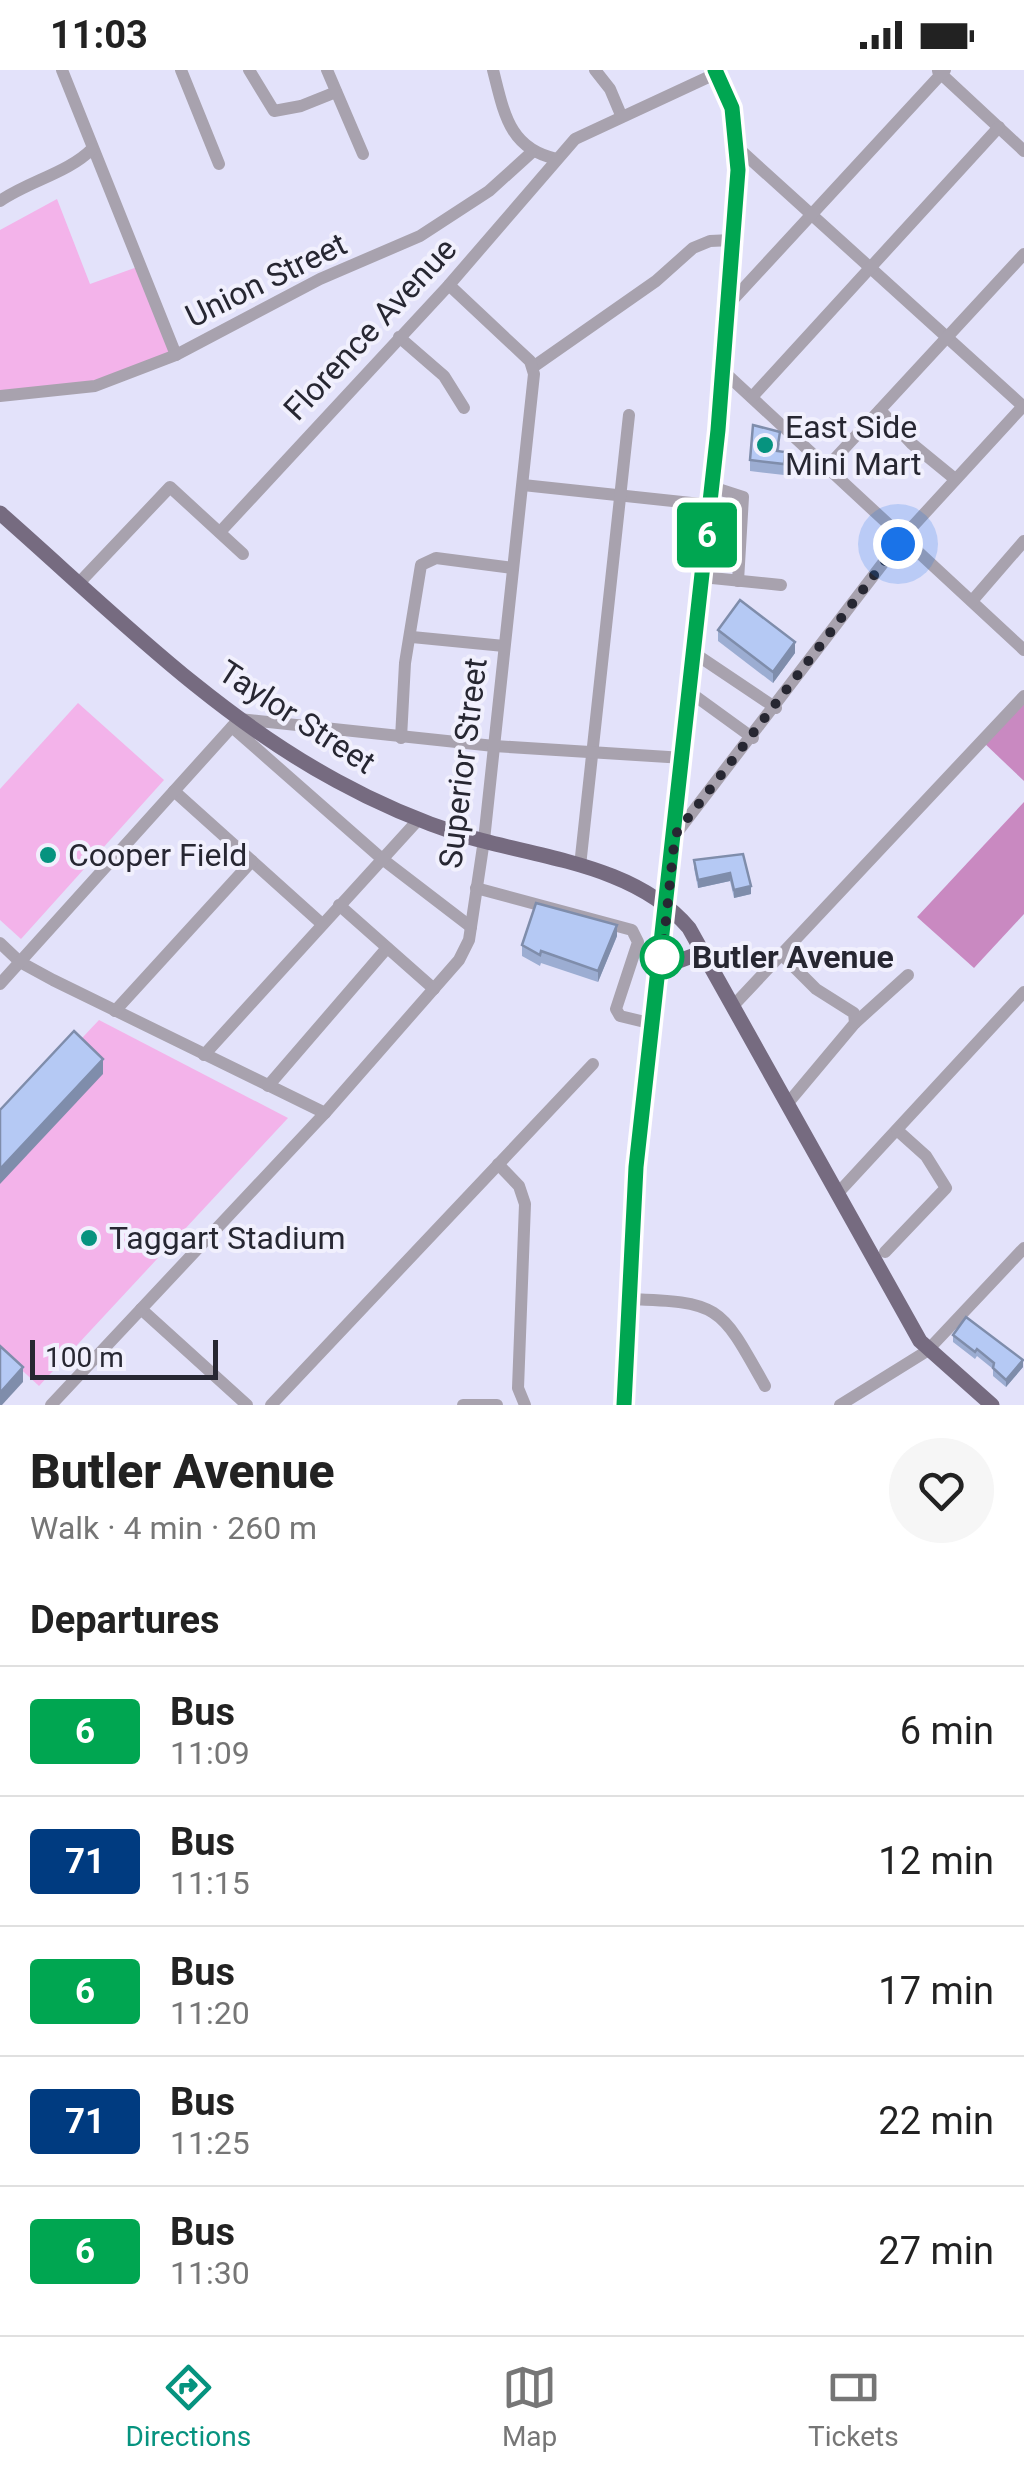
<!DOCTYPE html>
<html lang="en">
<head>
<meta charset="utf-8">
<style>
  body { margin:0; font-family:Roboto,sans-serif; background:#f6f6f6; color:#222; height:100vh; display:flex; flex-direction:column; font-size:38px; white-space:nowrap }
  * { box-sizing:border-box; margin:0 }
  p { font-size:32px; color:#767676 }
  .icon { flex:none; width:55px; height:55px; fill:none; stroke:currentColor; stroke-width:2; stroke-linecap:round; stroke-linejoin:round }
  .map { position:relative; height:1335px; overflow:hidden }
  .sheet { display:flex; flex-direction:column; background:#fff; flex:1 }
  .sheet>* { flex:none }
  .badge { padding:0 20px; border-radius:8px; font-size:35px; line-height:65px }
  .scale { position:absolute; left:30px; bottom:25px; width:188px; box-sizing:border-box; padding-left:10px; border:5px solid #272732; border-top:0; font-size:28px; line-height:35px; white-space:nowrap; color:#272732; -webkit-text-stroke:8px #f1f0fd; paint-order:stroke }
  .you { position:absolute; width:50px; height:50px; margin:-25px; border:8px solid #fff; border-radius:50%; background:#1a73e8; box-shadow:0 0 0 15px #1a73e833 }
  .map>.badge { position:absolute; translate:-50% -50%; box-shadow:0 0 0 5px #fff }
  h2 { padding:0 30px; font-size:38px; line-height:90px }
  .round { display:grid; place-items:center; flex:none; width:105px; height:105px; border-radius:52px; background:#f6f6f6 }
  .head { display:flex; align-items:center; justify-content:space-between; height:170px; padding:0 30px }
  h1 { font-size:48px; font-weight:800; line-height:75px }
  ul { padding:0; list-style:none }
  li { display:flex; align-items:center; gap:30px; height:130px; padding:0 30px; border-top:2px solid #e0e0e0 }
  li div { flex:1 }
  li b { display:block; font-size:38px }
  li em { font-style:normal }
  li .badge { min-width:110px; font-weight:700; text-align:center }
  .status { display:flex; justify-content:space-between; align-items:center; height:70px; padding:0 50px; background:#fff; direction:ltr }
  .status svg { height:28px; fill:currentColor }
  .tab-bar { display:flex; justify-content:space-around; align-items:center; height:140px; border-top:2px solid #e0e0e0; background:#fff; font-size:28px; color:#767676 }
  .tab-bar a { display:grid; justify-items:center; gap:5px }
  .tab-bar .selected { color:#06937f }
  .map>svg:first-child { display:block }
  .green { fill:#f3b3ea }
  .forest { fill:#c989c1 }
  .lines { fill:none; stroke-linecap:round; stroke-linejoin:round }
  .minor { stroke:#a8a2ae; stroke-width:12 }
  .major { stroke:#766b80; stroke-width:15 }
  .wall { fill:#9cadd2 }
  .shaded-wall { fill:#7f8dab }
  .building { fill:#b5c9f4; stroke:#7f8dab; stroke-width:2.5 }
  .line-casing { stroke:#fff; stroke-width:22 }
  .line { stroke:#00a651; stroke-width:15 }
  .walk { stroke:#272732; stroke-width:10; stroke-dasharray:0 18 }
  .poi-dot { fill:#06937f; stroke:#f1f0fd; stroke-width:4 }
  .stop-dot { fill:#fff; stroke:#00a651; stroke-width:5 }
  .labels { text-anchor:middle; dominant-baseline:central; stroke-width:8; stroke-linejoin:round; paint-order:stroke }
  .street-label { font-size:32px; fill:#272732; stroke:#f1f0fd }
  .poi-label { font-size:32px; fill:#272732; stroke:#f1f0fd; text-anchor:start }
  .stop-label { font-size:32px; font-weight:bold; fill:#272732; stroke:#f1f0fd; text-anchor:start }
</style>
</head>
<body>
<div class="status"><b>11:03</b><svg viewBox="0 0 49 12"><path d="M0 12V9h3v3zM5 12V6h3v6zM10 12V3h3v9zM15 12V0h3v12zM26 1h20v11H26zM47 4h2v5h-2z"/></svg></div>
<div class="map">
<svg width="1024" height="1335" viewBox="0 0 1024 1335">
  <rect width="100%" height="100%" fill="#e3e2fa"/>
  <!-- green -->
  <g class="green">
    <path d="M57,129L90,214L140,196L176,285L131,306L0,326V160Z"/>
    <path d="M78,633L164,710L21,869L0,850V719Z"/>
    <path d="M99,950L288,1048L39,1316L0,1280V1055Z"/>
  </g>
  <!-- forest -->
  <g class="forest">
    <path d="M1024,626V711L982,671Z"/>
    <path d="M1024,732V844L974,898L917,847Z"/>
  </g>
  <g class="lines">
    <!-- minor -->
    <g class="minor">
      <path d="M62,0L176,285"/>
      <path d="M181,0L219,94"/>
      <path d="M249,0L274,41L301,36L336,22"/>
      <path d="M327,0L363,84"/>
      <path d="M493,0C504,43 509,79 557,89"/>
      <path d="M595,0L610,19L621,45"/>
      <path d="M938,1L1024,81"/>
      <path d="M738,78L1024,337"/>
      <path d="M0,131C29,111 68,103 92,79"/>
      <path d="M728,235L945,0"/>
      <path d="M399,267L444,306L464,338"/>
      <path d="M533,297L656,211L693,178L710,171L732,170"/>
      <path d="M723,301L1024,580"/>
      <path d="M0,326L95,316L176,285L320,209L420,166L489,121L531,83"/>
      <path d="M752,327L999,57"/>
      <path d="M880,340L911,373L955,409"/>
      <path d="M828,396L1024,184"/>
      <path d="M523,415L710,435"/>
      <path d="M712,417L743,427L738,511"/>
      <path d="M220,462L449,215L575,69L717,3"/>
      <path d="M702,507L781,515"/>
      <path d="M79,513L170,417L243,484"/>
      <path d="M972,531L1024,471"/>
      <path d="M412,567L504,576"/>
      <path d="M694,583L776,638"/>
      <path d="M691,623L753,668"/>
      <path d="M232,657L381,788L471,857"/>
      <path d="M401,668L405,593L421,495L436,488L513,498"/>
      <path d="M174,721L322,854"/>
      <path d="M675,765L903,467L1024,335"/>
      <path d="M580,796L629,345"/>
      <path d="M476,818L632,860L638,872L616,939L620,946L653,954"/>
      <path d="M339,835L434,919"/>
      <path d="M0,873L20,892L53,910L325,1043"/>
      <path d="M782,885L816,919L854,943L855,953L788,1033"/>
      <path d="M0,914L239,649L494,676L684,688"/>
      <path d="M733,936L1024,626"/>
      <path d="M115,941L252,791"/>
      <path d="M855,953L908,905"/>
      <path d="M204,985L419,749"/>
      <path d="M268,1016L387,878"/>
      <path d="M498,1094L519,1116L525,1134L518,1318L525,1335"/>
      <path d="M838,1123L1024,922"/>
      <path d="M885,1182L946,1118L926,1086L897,1060"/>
      <path d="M628,1229C720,1232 720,1235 765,1316"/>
      <path d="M141,1239L247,1335"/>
      <path d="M51,1335L325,1043L459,890L469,870L484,770L534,304L530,291L449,215"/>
      <path d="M271,1335L593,994"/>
      <path d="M463,1335H497"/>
      <path d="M840,1335L927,1281L1024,1178"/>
    </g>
    <!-- major -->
    <g class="major">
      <path d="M0,443C107,537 211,643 337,711C377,733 419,751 462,765C538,788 635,794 689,858L920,1271L992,1335"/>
      <path d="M660,898L703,882"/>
      <path d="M624,1335L637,1097L719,360L738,100L732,38L715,0"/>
    </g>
  </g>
  <!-- wall -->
  <g class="wall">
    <path d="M780,373L779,381L785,393L784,405L750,401V390Z"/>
    <path d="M718,560L795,583L773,613L718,571Z"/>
    <path d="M743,784L751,824L734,828L730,811L698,818L694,798V790Z"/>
    <path d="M617,866L598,912L541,893L540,896L522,886V875Z"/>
    <path d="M953,1265L1023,1297L1006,1317L993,1306V1299L977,1286L975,1289L953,1272Z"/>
  </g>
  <!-- shaded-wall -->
  <g class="shaded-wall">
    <path d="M795,572V583L773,613V602Z"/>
    <path d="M730,803V811L698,818V810Z"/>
    <path d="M751,816V824L734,828V820Z"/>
    <path d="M617,855V866L598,912V901Z"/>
    <path d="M103,989V1004L0,1114V1099Z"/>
    <path d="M1023,1290V1297L1006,1317V1310Z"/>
    <path d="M23,1297V1312L2,1335H0V1323Z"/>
  </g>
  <!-- building -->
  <g class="building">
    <path d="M753,355L780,362L777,381L785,382L784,394L750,390Z"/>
    <path d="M740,530L795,572L773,602L718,560Z"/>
    <path d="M743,784L751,816L734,820L730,803L698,810L694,790Z"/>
    <path d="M536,833L617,855L598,901L541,881L540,885L522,875Z"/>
    <path d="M74,961L103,989L0,1099V1040Z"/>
    <path d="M966,1247L1023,1290L1006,1310L993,1298L994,1293L977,1279L975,1282L953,1265Z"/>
    <path d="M0,1276L23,1297L0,1323Z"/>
  </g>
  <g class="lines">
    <!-- line casing -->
    <g class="line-casing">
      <path id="line" d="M624,1335L636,1097L718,360L738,100L732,38L715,0"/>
    </g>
    <!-- line -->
    <use href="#line" class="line"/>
    <!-- walk -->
    <path class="walk" d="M662,887L675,765L898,474"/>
  </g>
  <!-- markers -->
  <g class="poi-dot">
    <circle cx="765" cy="375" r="10"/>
    <circle cx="48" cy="785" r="10"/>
    <circle cx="89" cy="1168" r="10"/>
  </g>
  <circle class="stop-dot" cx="662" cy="887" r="20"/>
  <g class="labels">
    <!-- street labels -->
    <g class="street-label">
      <text transform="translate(266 210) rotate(-26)">Union Street</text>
      <text transform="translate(370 259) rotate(-47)">Florence Avenue</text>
      <text transform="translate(297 647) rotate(33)">Taylor Street</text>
      <text transform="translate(463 693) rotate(-83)">Superior Street</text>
    </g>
    <!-- poi labels -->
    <g class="poi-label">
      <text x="785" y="357">East Side<tspan x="785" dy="37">Mini Mart</tspan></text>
      <text x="68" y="785">Cooper Field</text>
      <text x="109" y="1168">Taggart Stadium</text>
    </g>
    <!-- stop labels -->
    <g class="stop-label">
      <text x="692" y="887">Butler Avenue</text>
    </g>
  </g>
</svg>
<div class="scale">100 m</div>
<div class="you" style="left:898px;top:474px"></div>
<b class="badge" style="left:707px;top:465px;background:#00a651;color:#fff">6</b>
</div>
<section class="sheet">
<div class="head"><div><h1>Butler Avenue</h1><p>Walk · 4 min · 260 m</p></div><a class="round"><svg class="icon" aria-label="heart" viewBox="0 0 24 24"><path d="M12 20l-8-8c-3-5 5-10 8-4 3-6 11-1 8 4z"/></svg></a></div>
<h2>Departures</h2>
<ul>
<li><span class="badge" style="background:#00a651;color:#fff">6</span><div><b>Bus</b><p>11:09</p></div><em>6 min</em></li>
<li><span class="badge" style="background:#003b80;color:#fff">71</span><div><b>Bus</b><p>11:15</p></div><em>12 min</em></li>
<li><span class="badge" style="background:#00a651;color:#fff">6</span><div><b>Bus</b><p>11:20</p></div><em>17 min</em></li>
<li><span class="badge" style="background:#003b80;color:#fff">71</span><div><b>Bus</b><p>11:25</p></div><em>22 min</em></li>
<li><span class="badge" style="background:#00a651;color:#fff">6</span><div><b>Bus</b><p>11:30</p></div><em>27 min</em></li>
</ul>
</section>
<nav class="tab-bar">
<a class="selected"><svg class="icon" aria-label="directions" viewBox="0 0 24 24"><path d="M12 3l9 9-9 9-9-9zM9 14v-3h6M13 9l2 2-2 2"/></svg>Directions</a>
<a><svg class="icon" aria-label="map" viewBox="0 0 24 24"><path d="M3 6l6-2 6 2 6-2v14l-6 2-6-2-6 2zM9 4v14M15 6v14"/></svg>Map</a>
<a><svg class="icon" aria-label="tickets" viewBox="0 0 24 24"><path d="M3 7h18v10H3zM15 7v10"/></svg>Tickets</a>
</nav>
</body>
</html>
